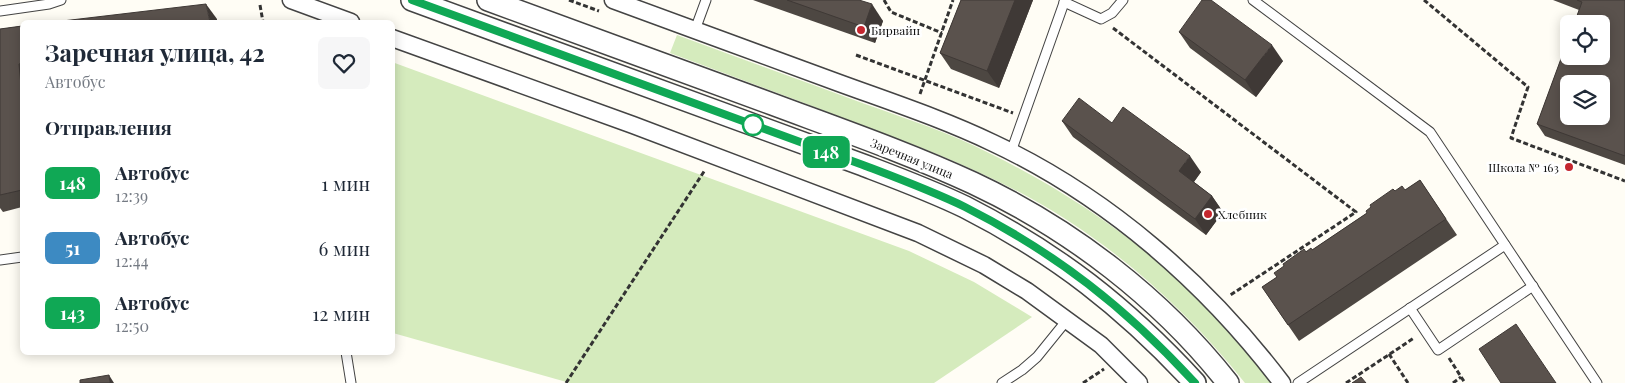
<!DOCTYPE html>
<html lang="ru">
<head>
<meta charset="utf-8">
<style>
  body { margin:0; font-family:"Playfair Display",serif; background:#f6f6f7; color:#1f2937; height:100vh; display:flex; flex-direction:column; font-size:19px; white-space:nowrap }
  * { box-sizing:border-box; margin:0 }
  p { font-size:16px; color:#747a83 }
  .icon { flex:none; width:28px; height:28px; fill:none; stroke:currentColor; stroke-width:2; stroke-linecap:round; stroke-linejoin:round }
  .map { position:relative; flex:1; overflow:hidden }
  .details { position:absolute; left:20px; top:20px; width:375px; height:335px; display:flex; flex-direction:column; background:#fff; border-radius:8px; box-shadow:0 2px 12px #0003 }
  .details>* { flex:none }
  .badge { padding:0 10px; border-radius:8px; font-size:18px; line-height:32px }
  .fabs { position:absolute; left:1560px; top:15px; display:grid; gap:10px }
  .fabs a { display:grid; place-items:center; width:50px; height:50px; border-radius:8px; background:#fff; box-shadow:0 2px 12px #0003; font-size:25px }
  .map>.badge { position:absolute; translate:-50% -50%; box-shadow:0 0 0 2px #fff }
  h2 { padding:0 25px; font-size:19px; line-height:45px }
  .round { display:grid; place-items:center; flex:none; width:52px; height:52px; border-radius:8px; background:#f6f6f7 }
  .overview { display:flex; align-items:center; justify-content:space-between; height:85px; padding:0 25px }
  h1 { font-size:24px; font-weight:700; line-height:38px }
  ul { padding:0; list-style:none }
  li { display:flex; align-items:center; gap:15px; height:65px; padding:0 25px }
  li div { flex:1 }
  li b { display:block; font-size:19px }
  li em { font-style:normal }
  li .badge { min-width:55px; font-weight:700; text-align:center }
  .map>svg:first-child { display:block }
  .green { fill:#d5ebbd }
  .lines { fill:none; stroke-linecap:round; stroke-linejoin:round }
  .service-casing { stroke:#444; stroke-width:11 }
  .minor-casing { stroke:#444; stroke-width:19 }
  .tertiary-casing { stroke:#444; stroke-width:24 }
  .path { stroke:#333; stroke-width:3; stroke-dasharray:5 2.5; stroke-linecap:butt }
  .service { stroke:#fff; stroke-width:9 }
  .minor { stroke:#fff; stroke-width:16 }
  .tertiary { stroke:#fff; stroke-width:21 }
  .wall { fill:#4d4742 }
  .shaded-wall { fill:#3f3936 }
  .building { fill:#5a524d; stroke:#3f3936; fill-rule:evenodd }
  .line-casing { stroke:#fff; stroke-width:11 }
  .line { stroke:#10a855; stroke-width:8 }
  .poi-dot { fill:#c4262e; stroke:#fff; stroke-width:2 }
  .stop-dot { fill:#fff; stroke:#10a855; stroke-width:2.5 }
  .labels { text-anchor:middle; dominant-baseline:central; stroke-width:5; stroke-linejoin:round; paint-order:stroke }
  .poi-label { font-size:12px; fill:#111; stroke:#fff; text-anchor:start }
  .street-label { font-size:12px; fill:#111; stroke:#fff }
</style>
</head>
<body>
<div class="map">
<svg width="1625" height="383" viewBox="0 0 1625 383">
  <rect width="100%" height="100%" fill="#fffdf5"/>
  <!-- green -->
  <g class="green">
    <path d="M677,35C739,58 802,81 865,104C907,119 951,133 991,154C1070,193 1144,244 1207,306C1231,330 1252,356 1273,383H1245C1195,320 1135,264 1067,220C1001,177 928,150 854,122C793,99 732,76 670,53Z"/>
    <path d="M392,62L909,251L974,282L1032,317L934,383H570L393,333Z"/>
  </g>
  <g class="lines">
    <!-- service casing -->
    <g class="service-casing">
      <g id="service">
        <path d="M1253,0L1430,132L1597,383"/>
        <path d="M1064,2L1101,19L1112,13L1123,0"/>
        <path d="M0,11L49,4L61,0"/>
        <path d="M695,30L706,0"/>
        <path d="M1011,152L1065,0"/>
        <path d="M0,260L22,257"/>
        <path d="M1410,308L1438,350L1533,286"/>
        <path d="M346,352L351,383"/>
        <path d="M1002,383L1022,370L1037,357L1067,320"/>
        <path d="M1298,383L1505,245"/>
      </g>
    </g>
    <!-- minor casing -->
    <g class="minor-casing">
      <g id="minor">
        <path d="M291,0L351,22"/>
        <path d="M613,0C688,28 764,55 839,83C891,102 943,119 993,143C1108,197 1206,283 1282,383"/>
        <path d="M392,38L633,125L918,233L984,265L1027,291L1101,345L1139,383"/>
      </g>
    </g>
    <!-- tertiary casing -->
    <g class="tertiary-casing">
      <g id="tertiary">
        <path d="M412,0L863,165C897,178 932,191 965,207C1057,254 1125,307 1195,383"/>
        <path d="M488,0C583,35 677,69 772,104C839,129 908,153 973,183C1071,229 1161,298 1228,383"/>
      </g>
    </g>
    <!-- path -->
    <g class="path">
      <path d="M569,0L599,11"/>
      <path d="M884,0L891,12L942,33"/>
      <path d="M1424,0L1528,87L1511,138L1625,181"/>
      <path d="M260,5L263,22"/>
      <path d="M1113,28L1356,212L1229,296"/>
      <path d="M856,55L1013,113"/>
      <path d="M920,94L953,0"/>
      <path d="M1389,354L1408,383"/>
      <path d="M1449,358L1465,383"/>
      <path d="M566,383L705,170"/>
      <path d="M1083,383L1104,369"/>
      <path d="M1346,383L1414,338"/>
      <path d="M1453,383L1461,377"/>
    </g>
    <!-- service -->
    <use href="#service" class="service"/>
    <!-- minor -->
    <use href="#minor" class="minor"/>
    <!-- tertiary -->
    <use href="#tertiary" class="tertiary"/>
  </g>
  <!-- wall -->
  <g class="wall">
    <path d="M753,0H859L883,21L875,43Z"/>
    <path d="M961,0H1033L999,88L951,69L940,53Z"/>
    <path d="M1553,0H1625V165L1545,136L1537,124L1579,10Z"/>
    <path d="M22,26V207L3,212L0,208V29Z"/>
    <path d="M1179,32L1283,61L1256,97L1190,48Z"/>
    <path d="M1062,121L1112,123L1201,172L1194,182L1212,196L1223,212L1206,235L1073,137Z"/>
    <path d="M1420,180L1457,235L1299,341L1262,287L1277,277L1306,251L1312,250L1367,213L1395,191L1405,190Z"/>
  </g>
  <!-- shaded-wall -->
  <g class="shaded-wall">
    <path d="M1015,0H1033L999,88L987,71Z"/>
    <path d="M206,4L217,19V22H210Z"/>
    <path d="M872,4L883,21L875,43L864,27Z"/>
    <path d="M1272,45L1283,61L1256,97L1245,80Z"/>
    <path d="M19,64L22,69V96L21,91Z"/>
    <path d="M1190,156L1201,172L1190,187L1179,171Z"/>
    <path d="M1212,196L1223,212L1206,235L1195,219Z"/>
    <path d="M109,375L114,383H110Z"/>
  </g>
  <!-- building -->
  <g class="building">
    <path d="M787,0H859L872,4L864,27Z"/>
    <path d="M961,0H1015L987,71L940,53Z"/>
    <path d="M1202,0H1211L1272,45L1245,80L1179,32Z"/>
    <path d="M1577,0H1625V156L1537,124L1569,37V56H1601V24H1574L1582,2ZM1569,84H1601V116H1569Z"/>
    <path d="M206,4L210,22H54Z"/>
    <path d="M22,26V63L19,64L22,96V190L0,195V29Z"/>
    <path d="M1079,98L1112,123L1123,107L1190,156L1179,171L1212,196L1195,219L1062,121Z"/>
    <path d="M1420,180L1446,219L1288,325L1262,287L1277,277L1274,273L1284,266L1283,264L1304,249L1306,252L1311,248L1312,250L1367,213L1366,211L1371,207L1370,205L1393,189L1395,191L1402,186L1405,190Z"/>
    <path d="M1516,324L1556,383H1501L1479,349Z"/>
    <path d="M109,375L110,383H80V380Z"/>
    <path d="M1361,377L1366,383H1352Z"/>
  </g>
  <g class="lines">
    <!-- line casing -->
    <g class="line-casing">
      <path id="line" d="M412,0L863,165C897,178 932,191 965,207C1056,253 1126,308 1195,383"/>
    </g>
    <!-- line -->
    <use href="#line" class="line"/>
  </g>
  <!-- markers -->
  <g class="poi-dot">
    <circle cx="861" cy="30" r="5"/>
    <circle cx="1569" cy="167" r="5"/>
    <circle cx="1208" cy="214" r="5"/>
  </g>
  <circle class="stop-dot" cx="753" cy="125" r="10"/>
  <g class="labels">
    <!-- poi labels -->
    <g class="poi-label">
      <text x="871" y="30">Бирвайн</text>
      <text x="1559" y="167" text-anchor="end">Школа № 163</text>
      <text x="1218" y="214">Хлебник</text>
    </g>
    <!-- street labels -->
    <g class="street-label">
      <text transform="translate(912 158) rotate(22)">Заречная улица</text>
    </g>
  </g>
</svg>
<div class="fabs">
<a><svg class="icon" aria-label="locate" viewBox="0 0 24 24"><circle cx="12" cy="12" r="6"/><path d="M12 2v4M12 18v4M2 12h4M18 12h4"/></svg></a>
<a><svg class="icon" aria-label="layers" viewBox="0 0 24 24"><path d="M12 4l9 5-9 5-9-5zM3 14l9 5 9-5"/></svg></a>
</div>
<b class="badge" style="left:826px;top:152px;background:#10a855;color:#fff">148</b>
<section class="details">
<div class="overview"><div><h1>Заречная улица, 42</h1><p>Автобус</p></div><a class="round"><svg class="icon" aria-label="heart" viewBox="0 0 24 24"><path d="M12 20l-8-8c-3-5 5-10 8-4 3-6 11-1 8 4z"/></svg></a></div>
<h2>Отправления</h2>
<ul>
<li><span class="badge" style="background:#10a855;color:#fff">148</span><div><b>Автобус</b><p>12:39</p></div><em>1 мин</em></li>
<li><span class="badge" style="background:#3d8ac2;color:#fff">51</span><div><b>Автобус</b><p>12:44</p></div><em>6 мин</em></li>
<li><span class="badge" style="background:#10a855;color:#fff">143</span><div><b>Автобус</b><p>12:50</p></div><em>12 мин</em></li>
</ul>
</section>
</div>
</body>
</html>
